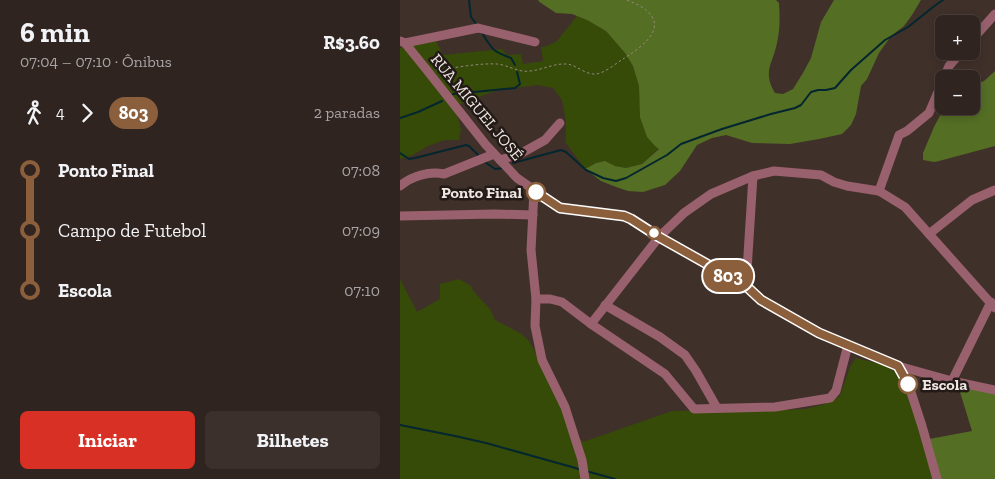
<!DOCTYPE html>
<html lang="pt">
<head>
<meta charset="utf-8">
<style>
  body { margin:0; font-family:"Zilla Slab",serif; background:#3c302d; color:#f1f3f6; height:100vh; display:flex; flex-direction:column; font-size:19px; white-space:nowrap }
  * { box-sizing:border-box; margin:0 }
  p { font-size:16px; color:#a8a4a5 }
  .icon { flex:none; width:28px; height:28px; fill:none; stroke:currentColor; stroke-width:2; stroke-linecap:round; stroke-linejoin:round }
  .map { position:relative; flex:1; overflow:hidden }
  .sheet { display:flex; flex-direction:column; background:#302420; width:400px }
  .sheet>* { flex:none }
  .badge { padding:0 10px; border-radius:16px; font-size:18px; line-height:32px }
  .buttons { position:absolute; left:535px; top:15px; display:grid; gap:10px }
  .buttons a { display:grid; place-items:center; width:45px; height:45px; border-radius:8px; background:#302420; box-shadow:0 2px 8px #0003,0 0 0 1px #4b413e; font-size:25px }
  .map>.badge { position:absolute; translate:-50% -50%; box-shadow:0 0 0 2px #fff }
  .legs { display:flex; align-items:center; gap:8px; height:55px; padding:0 20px; font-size:16px }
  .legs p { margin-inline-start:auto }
  .head { display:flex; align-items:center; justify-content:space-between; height:85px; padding:0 20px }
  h1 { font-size:28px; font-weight:800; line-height:38px }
  .primary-button { display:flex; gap:10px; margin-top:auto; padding:10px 20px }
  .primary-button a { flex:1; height:58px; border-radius:8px; background:#d93025; color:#fff; font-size:20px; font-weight:800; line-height:58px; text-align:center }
  .primary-button a+a { background:#3c302d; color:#f1f3f6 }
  ul { padding:0 20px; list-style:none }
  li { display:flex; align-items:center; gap:18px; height:60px; font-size:19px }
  li i { display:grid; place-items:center; width:8px; height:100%; margin:0 6px; background:currentColor }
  li i::after { content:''; width:12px; height:12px; margin:-6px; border:4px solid; border-radius:50%; background:#302420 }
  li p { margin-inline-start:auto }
  li:first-child i { background:linear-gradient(#0000 50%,currentColor 0) }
  li:last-child i { background:linear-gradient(currentColor 50%,#0000 0) }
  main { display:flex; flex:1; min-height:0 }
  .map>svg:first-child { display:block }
  .green { fill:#364b07 }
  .forest { fill:#546e24 }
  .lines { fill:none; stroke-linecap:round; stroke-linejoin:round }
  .stream { stroke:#04262f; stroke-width:2 }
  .path { stroke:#948782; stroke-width:1; stroke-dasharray:2.5 2.5; stroke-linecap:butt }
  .minor { stroke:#99616d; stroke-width:9 }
  .line-1-casing { stroke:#fff; stroke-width:11 }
  .line-1 { stroke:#8b5e3c; stroke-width:8 }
  .stop-1-dot { fill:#fff; stroke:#8b5e3c; stroke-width:2.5 }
  .labels { text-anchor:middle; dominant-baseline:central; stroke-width:5; stroke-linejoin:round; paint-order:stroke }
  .street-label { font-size:16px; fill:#efe5e1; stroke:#211a17 }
  .stop-label { font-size:16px; font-weight:bold; fill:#efe5e1; stroke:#211a17; text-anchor:end }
</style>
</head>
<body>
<main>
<section class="sheet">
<div class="head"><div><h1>6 min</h1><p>07:04 – 07:10 · Ônibus</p></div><b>R$3.60</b></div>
<div class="legs"><svg class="icon" aria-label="walk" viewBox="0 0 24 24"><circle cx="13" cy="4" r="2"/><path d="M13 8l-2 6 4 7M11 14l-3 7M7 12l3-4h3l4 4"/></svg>4<svg class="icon" aria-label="forward" viewBox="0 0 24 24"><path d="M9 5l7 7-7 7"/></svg><b class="badge" style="background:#8b5e3c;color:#fff">803</b><p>2 paradas</p></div>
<ul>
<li><i style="color:#8b5e3c"></i><b>Ponto Final</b><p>07:08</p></li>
<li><i style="color:#8b5e3c"></i><span>Campo de Futebol</span><p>07:09</p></li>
<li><i style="color:#8b5e3c"></i><b>Escola</b><p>07:10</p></li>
</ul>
<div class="primary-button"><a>Iniciar</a><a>Bilhetes</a></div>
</section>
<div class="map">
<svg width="595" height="479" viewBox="0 0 595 479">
  <rect width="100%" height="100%" fill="#40302a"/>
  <!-- green -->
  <g class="green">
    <path d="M177,16L187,20L206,31L225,53L233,66L239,86V101L259,148L242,164L226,168L215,166L205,161L196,163L185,169L166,143V122L162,100L153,88L138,85L98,90L55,106L61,130L59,140H45L28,146L13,155L0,159V48C12,44 24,44 36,41L43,55L102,49L107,55L121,54L123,64L143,61L141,47H144L156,42Z"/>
    <path d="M0,279L17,312L40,299V284L59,279L71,286L74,292L90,309L95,320L120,333L129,341L143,365L170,428L183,442L272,411L316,410L358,411L406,409L425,404L440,396L450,367L456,358C466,361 482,363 490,368C511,382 528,454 536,479H0Z"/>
  </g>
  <!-- forest -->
  <g class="forest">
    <path d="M139,0H376L379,3C380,17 380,30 377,43C373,64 362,71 375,93L383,94L393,89L403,73L411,58L421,22L434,0H521L512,15L504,26L491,36L479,53L467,79L461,86L456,114L451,125L442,134L419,139L390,144L352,143L326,135L312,138L297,145L280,171L265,185L243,192L228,191L216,187L201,181L185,169L196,163L205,161L215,166L226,168L242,164L259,149L256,147L247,137L240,117L239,86L233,66L225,53L206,31L187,20L172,14L156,13L138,1Z"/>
    <path d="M595,71V146L539,161L534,162L523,160V153L534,127L545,106H571V86L584,81Z"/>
    <path d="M556,379L595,391V479H536L524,440L572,431Z"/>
  </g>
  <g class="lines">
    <!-- stream -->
    <g class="stream">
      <path d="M69,0L71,17L77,25"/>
      <path d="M82,33C93,50 92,51 111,58L115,65"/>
      <path d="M53,94L115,88L119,85L120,84L117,72"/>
      <path d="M0,118L18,112L42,101"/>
      <path d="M0,153L9,159L15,158L66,145L69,146L80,157"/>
      <path d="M85,162L95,169L103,168"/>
      <path d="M113,163L161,150L166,152L186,170L203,178L216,181L226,178L267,155L281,144L322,129L371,114L395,108L401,105L411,92L418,90H426L435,88L451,70L485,40L508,27L537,4L543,0"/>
      <path d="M0,425L55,436L86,443L179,469"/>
      <path d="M186,471L215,479"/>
    </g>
    <!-- path -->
    <path class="path" d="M36,70C56,68 77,63 97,64C108,65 119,73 130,71C142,70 152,64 164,64C175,63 184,75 196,74C205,73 215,64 223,59C237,50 269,30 247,11C242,6 234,3 227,0"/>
    <!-- minor -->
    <g class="minor">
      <path d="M0,41L5,43L26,69L86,145L117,178L160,208L224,216L231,219L259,237L346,286L361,300L419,333L498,366L552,381L595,390"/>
      <path d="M571,41L595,14"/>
      <path d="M5,43L78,28L135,42"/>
      <path d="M100,160L120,154L145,140L160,123"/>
      <path d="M0,186C12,176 29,171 44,174L94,154"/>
      <path d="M134,191L131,250L136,299L135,326L142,360L165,407L182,460L185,479"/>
      <path d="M479,191L499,135L507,131L529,113L549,66L562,51"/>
      <path d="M0,216L95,214L133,215"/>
      <path d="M529,234L572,200L595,190"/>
      <path d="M346,286L353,176"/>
      <path d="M136,299H150L162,302L191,324L265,374L294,409L375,407L430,398L436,391L448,345"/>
      <path d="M205,305L260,337L285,355L296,371L317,408"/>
      <path d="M191,324L259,237L284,213L311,194L353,176L374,171L421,175L434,182L447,186L479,191L505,207L595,308"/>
      <path d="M498,366L509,386L522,426L537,479"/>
      <path d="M552,381L591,302"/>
    </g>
  </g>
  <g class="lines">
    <!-- line-1 casing -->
    <g class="line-1-casing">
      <path id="line-1" d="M136,192L160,208L224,216L231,219L259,237L346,286L361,300L419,333L498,366L508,384"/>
    </g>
    <!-- line-1 -->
    <use href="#line-1" class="line-1"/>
  </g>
  <!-- markers -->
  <g class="stop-1-dot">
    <circle cx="136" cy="192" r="9"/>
    <circle cx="254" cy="233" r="6"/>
    <circle cx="508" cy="384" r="9"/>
  </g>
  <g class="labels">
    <!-- street labels -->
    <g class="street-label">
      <text transform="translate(77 107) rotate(50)">RUA MIGUEL JOSÉ</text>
    </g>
    <!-- stop labels -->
    <g class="stop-label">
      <text x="122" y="192">Ponto Final</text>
      <text x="522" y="384" text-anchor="start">Escola</text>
    </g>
  </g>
</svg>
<div class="buttons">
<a>+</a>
<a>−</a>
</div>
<b class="badge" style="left:328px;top:276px;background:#8b5e3c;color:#fff">803</b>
</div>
</main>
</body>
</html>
